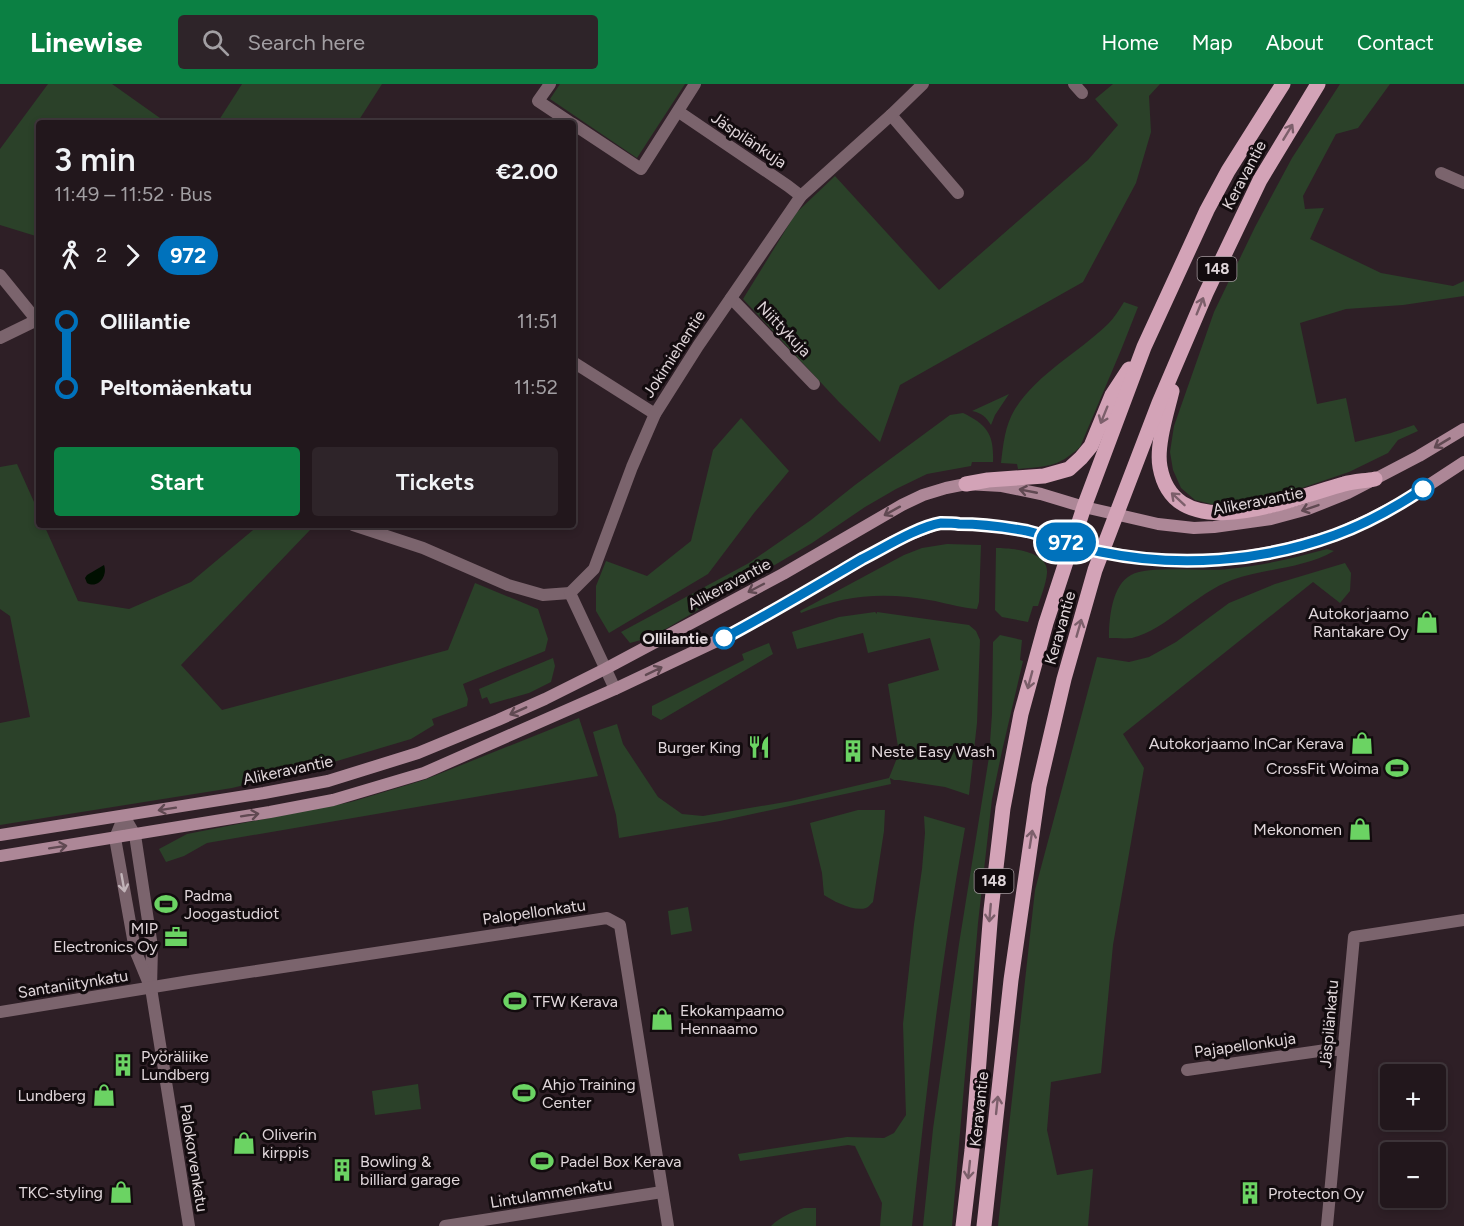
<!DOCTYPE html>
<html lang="en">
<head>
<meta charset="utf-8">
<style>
  body { margin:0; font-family:Figtree,sans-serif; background:#2e2429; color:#f1f3f6; height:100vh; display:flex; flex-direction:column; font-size:22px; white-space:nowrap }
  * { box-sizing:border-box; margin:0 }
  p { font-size:20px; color:#a29fa3 }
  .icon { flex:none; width:33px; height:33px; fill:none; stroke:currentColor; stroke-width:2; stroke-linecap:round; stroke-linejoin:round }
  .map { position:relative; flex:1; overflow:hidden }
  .sheet { position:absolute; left:36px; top:36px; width:540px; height:408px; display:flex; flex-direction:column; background:#22171c; border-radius:6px; box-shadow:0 3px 9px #0003,0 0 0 2px #3f363b }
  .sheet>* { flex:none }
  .badge { padding:0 12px; border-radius:20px; font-size:21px; line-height:39px }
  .fabs { position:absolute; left:1380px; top:980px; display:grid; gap:12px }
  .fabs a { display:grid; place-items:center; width:66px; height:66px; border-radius:6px; background:#22171c; box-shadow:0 3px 9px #0003,0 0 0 2px #3f363b; font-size:30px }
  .map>.badge { position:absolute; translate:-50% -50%; box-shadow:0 0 0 3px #fff }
  .legs { display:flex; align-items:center; gap:9px; height:66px; padding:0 18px; font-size:20px }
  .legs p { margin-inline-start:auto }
  .overview { display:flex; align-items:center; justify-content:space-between; height:102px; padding:0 18px }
  h1 { font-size:33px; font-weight:600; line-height:45px }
  .action { display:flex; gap:12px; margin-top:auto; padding:12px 18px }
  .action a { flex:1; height:69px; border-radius:6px; background:#0b8043; color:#fff; font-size:24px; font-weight:600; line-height:69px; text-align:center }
  .action a+a { background:#2e2429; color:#f1f3f6 }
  ul { padding:0 18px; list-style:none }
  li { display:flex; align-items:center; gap:21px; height:66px; font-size:22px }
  li i { display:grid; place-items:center; width:9px; height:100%; margin:0 8px; background:currentColor }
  li i::after { content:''; width:15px; height:15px; margin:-8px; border:4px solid; border-radius:50%; background:#22171c }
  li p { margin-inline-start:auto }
  li:first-child i { background:linear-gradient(#0000 50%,currentColor 0) }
  li:last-child i { background:linear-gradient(currentColor 50%,#0000 0) }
  header { display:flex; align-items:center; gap:36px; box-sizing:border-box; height:84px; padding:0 30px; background:#0b8043; color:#fff }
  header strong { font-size:28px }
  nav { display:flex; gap:33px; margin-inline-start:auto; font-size:21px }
  .search { width:420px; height:54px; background:#2e2429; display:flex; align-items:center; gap:15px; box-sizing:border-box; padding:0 21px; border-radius:6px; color:#a29fa3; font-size:22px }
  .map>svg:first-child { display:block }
  .green { fill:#2b4129 }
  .water { fill:#000f00 }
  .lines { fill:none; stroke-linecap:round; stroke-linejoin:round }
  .street { stroke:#7b646d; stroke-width:12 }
  .secondary { stroke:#ad8797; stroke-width:12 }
  .primary { stroke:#d3a3b7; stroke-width:15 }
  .oneway { stroke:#7c5f6b }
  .oneway2 { stroke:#604952 }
  .oneway3 { stroke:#c2b4b9 }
  .line-1-casing { stroke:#fff; stroke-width:14 }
  .line-1 { stroke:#0072bc; stroke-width:9 }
  .stop-1-dot { fill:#fff; stroke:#0072bc; stroke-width:3 }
  .labels { text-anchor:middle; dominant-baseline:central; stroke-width:6; stroke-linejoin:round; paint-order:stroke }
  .shield { fill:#120b0e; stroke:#a2999d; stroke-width:1.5 }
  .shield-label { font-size:15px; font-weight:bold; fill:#e0d6da }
  .street-label { font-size:16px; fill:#e0d6da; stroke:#120b0e }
  .poi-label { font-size:16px; fill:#e0d6da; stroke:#120b0e; text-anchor:start }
  .stop-label { font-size:16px; font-weight:bold; fill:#e0d6da; stroke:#120b0e; text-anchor:end }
</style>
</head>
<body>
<header>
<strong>Linewise</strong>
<div class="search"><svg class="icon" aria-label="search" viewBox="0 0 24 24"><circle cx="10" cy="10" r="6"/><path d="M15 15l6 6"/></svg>Search here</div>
<nav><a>Home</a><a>Map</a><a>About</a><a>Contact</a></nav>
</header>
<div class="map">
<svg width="1464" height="1142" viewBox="0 0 1464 1142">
  <rect width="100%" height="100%" fill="#2e1f26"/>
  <!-- green -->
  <g class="green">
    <path d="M48,0H112L167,39H39V153L0,141V65Z"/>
    <path d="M242,0H382L357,39H224L219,36Z"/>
    <path d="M560,0H685L637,74L550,15Z"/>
    <path d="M1113,0H1160L1149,12L1151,48L1136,99L1083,198L900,301L880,358L839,318L743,215L796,129L835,92L939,206L1088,76L1118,41L1095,15Z"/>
    <path d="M1340,0H1390L1358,44L1336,50L1303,112L1305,125L1324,124L1310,155L1381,189L1453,202L1464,197V212L1403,221L1346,225L1300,239L1317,320L1346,314L1355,358L1391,349L1414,341L1418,347L1398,356L1388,369L1349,388L1284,410L1247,420L1215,421L1195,416L1181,404L1173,386L1170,368L1174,342L1214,228L1255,143L1292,74Z"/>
    <path d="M1124,218L1138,223L1121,266L1080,363C1057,384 1047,382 1018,385L1017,380L1001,379C1003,361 1005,341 1015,325C1038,289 1078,269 1108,240C1114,234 1119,226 1124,218Z"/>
    <path d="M1009,310L995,331L991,341C986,333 982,329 972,327Z"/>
    <path d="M963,329C988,341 994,351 993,378H972L971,382L927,390L896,405L865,423L812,459L652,553L630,559L621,548L749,479L811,436L855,401L950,331Z"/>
    <path d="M741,334L789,387L754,429L708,490L609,549L596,527V502L606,477L647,492L691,457L713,366Z"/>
    <path d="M17,380L39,429V441H44L78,517L129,525L191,498L259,441H305L310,446L181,581L222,626L448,566L475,499L538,525L548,555L545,567L463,600L468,615L467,622L432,635L434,641L411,655L310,685L232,704L0,741V639L30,633L10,532L0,525V383Z"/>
    <path d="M947,460L981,461L979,518L977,525C962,524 949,520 935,517C885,508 848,510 801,529L800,527L904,471L922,464Z"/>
    <path d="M996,464C1011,464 1049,467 1047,489C1046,500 1041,512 1038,522H1033L1028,538L1002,533L995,526Z"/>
    <path d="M1327,465L1334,467C1303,485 1265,484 1232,496C1196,509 1167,545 1132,554C1125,555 1116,554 1109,554C1109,534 1112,501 1131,491C1150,481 1204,488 1228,485C1262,482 1294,474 1327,465Z"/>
    <path d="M1345,479L1351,489L1350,507L1340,519L1313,498L1123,650L1144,684L1113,861L1101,989L1051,998L1047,1046L1057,1091L1093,1085L1088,1142H998L1035,806L1097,573L1129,578L1149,573L1176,558L1229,519L1275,500Z"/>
    <path d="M875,528L877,530V528L969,541L976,547L980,556L977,639L969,711L945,703L899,696H894L890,694L891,700L720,737L619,754L616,731L593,648L617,640L623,660L658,713L682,730L703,732L791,717L889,694L899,669L888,600L939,586L930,554L868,569L863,549L797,565L792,548L839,533Z"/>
    <path d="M1000,551L1022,556L1020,576L1023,577L1002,667L992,715L978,839L952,1142H923L933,1045L959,860L989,673L992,630L993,558Z"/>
    <path d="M769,559L773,570L661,636L652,631V622L744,576L742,570Z"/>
    <path d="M553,574L555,582L551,598L529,609L490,620L487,613L482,615L479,605Z"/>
    <path d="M579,634L598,692L207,759L184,772L166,778L159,765L187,750L351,718L424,696Z"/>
    <path d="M858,726H885L884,747L873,818C870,820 869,823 866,824C854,828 833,817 824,811L822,789L810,739Z"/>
    <path d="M924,732L965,744C941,876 926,1009 912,1142H880L882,1119L855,1062L848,1061L740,1077L738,1070L847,1053L884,1054L894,1049L906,1031L903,940L914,840L922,785L925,749Z"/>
    <path d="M688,823L692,847L671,851L668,827Z"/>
    <path d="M418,1000L421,1025L375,1031L372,1007Z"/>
    <path d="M804,1124H816V1142H771C780,1133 792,1128 804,1124Z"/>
  </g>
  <!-- water -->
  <path class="water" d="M104,481C108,492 98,505 87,499L85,494L87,491Z"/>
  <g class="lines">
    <!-- street -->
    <g class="street">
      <path d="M550,0L538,17L571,39"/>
      <path d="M1074,0L1082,9"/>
      <path d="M679,28L788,102L801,112"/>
      <path d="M891,31L958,109"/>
      <path d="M573,40L641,85L695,0"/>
      <path d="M1441,89L1464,99"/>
      <path d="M0,191L39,239"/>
      <path d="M731,214L814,300"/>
      <path d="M0,254L37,236"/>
      <path d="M573,278L655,330"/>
      <path d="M353,441L423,464L508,501L543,511L570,509"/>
      <path d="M615,605L570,509L594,485L632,383L655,330L698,262L801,112L891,31L923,0"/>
      <path d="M124,732L135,751L152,863L151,904L189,1142"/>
      <path d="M124,732L115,754L135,866L149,900"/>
      <path d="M0,928L190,897L607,834L620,841L668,1142"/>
      <path d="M1187,986L1326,966H1343"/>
      <path d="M445,1142L662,1108"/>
      <path d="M1327,1142L1354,853L1464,836"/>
    </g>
    <!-- secondary -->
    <g class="secondary">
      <path d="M0,751L264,709L328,697L418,669L498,636L545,615L605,585L783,490L902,421L923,411L946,404L966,400L1002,402L1041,410L1084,423L1158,440L1194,444L1214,443L1271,435L1308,425L1348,409L1375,395L1419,372L1464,345"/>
      <path d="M0,772L270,728L333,716L424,689L615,605L723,554L773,527L892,458L919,447L940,439L975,440L1027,447L1101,468L1140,474L1182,477L1232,475L1282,466L1335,451L1368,436L1406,416L1464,378"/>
    </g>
    <!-- primary -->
    <g class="primary">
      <path d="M1172,307C1167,328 1156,362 1160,383C1175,466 1295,413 1344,400C1354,397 1365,397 1375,395"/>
      <path d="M966,400L988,396L1044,392L1069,385L1081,374L1091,362L1112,311L1129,285"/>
      <path d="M963,1142L972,1066L991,826L1003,724L1021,630L1046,539L1084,423L1144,263L1207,126L1228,87L1283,0"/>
      <path d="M984,1142L1011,896L1039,702L1064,595L1095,486L1159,319L1206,209L1260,96L1318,0"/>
    </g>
  </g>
  <!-- one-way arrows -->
  <defs><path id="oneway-shaft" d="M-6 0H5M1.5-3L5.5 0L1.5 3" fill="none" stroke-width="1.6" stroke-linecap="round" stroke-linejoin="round" transform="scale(1.5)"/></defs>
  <g class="oneway">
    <use href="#oneway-shaft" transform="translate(1288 48) rotate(-59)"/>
    <use href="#oneway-shaft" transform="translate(1200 222) rotate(-68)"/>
    <use href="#oneway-shaft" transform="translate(1104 331) rotate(112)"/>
    <use href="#oneway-shaft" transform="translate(1178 415) rotate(-137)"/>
    <use href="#oneway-shaft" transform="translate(1079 544) rotate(-74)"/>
    <use href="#oneway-shaft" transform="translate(1030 596) rotate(105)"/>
    <use href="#oneway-shaft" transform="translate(1031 755) rotate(-81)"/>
    <use href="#oneway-shaft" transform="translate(990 829) rotate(95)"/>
    <use href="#oneway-shaft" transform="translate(997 1021) rotate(-84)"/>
    <use href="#oneway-shaft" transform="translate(969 1086) rotate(96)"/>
  </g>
  <g class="oneway2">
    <use href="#oneway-shaft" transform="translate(1442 359) rotate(149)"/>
    <use href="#oneway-shaft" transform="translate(1028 407) rotate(-169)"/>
    <use href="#oneway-shaft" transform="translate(1310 424) rotate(161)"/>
    <use href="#oneway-shaft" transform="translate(892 427) rotate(151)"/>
    <use href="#oneway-shaft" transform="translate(756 504) rotate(152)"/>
    <use href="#oneway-shaft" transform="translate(654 587) rotate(-26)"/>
    <use href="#oneway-shaft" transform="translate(518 627) rotate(156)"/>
    <use href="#oneway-shaft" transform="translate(167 725) rotate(171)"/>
    <use href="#oneway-shaft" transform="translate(250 731) rotate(-9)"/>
    <use href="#oneway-shaft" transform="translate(58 763) rotate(-9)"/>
  </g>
  <use class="oneway3" href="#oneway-shaft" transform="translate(123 799) rotate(80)"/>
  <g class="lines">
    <!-- line-1 casing -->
    <g class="line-1-casing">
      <path id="line-1" d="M724,554C771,529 816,502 862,475C884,464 917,443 941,439C947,439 953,439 959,440C981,440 1005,443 1027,447C1052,453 1076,463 1101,468C1178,484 1261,478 1335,451C1365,440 1396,423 1423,405"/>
    </g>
    <!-- line-1 -->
    <use href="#line-1" class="line-1"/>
  </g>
  <!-- icons -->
  <defs>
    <g id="shop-bare" transform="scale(1.8)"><path d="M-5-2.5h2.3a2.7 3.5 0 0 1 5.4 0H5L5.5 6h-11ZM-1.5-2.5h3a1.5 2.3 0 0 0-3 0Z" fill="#6bd363" stroke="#120b0e" stroke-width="2.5" paint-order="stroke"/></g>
    <g id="restaurant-bare" transform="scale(1.8)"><path d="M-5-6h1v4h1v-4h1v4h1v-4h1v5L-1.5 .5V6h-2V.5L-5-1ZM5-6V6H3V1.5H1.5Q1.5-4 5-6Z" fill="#6bd363" stroke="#120b0e" stroke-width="2.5" paint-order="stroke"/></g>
    <g id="building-bare" transform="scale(1.8)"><path d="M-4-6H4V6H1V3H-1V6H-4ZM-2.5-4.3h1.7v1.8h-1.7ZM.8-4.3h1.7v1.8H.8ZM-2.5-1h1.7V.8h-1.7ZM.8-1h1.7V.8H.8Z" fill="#6bd363" stroke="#120b0e" stroke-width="2.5" paint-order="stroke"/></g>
    <g id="stadium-bare" transform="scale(1.8)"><path d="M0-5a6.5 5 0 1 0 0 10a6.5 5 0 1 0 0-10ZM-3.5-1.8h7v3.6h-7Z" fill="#6bd363" stroke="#120b0e" stroke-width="2.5" paint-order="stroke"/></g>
    <g id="office-bare" transform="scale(1.8)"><path d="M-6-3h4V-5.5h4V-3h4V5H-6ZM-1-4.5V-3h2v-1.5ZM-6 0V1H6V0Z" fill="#6bd363" stroke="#120b0e" stroke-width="2.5" paint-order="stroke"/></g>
  </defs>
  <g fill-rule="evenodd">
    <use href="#shop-bare" x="1427" y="538"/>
    <use href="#shop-bare" x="1362" y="659"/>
    <use href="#restaurant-bare" x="759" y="663"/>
    <use href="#building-bare" x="853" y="667"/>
    <use href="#stadium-bare" x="1397" y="684"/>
    <use href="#shop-bare" x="1360" y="745"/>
    <use href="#stadium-bare" x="166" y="820"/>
    <use href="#office-bare" x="176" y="853"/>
    <use href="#stadium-bare" x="515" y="917"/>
    <use href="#shop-bare" x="662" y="935"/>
    <use href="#building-bare" x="123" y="981"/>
    <use href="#stadium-bare" x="524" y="1009"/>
    <use href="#shop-bare" x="104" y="1011"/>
    <use href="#shop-bare" x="244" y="1059"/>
    <use href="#stadium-bare" x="542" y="1077"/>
    <use href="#building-bare" x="342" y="1086"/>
    <use href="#shop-bare" x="121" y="1108"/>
    <use href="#building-bare" x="1250" y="1109"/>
  </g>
  <!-- markers -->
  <g class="stop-1-dot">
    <circle cx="1423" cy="405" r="10"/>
    <circle cx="724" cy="554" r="10"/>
  </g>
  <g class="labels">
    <!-- shield labels -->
    <g class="shield">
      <rect x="1197.5" y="173" width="39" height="24" rx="4.5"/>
      <rect x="974.5" y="785" width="39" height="24" rx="4.5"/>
    </g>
    <g class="shield-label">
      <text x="1217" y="185">148</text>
      <text x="994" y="797">148</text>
    </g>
    <!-- street labels -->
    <g class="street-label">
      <text transform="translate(749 56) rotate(34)">Jäspilänkuja</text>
      <text transform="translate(1244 91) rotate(-62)">Keravantie</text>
      <text transform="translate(784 245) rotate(46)">Niittykuja</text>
      <text transform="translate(674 270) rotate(-57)">Jokimiehentie</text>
      <text transform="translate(1258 417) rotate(-11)">Alikeravantie</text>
      <text transform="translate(729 500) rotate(-28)">Alikeravantie</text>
      <text transform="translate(1060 544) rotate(-74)">Keravantie</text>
      <text transform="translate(288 686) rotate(-12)">Alikeravantie</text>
      <text transform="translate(534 828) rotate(-8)">Palopellonkatu</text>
      <text transform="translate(73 900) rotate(-9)">Santaniitynkatu</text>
      <text transform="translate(1329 940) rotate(-85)">Jäspilänkatu</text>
      <text transform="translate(1245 961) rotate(-8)">Pajapellonkuja</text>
      <text transform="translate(979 1025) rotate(-84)">Keravantie</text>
      <text transform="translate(194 1074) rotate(81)">Palokorvenkatu</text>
      <text transform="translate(551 1109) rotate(-9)">Lintulammenkatu</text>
    </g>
    <!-- poi labels -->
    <g class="poi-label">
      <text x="1409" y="529" text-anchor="end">Autokorjaamo<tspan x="1409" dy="18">Rantakare Oy</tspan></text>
      <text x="1344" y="659" text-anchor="end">Autokorjaamo InCar Kerava</text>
      <text x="741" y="663" text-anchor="end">Burger King</text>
      <text x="871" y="667">Neste Easy Wash</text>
      <text x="1379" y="684" text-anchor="end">CrossFit Woima</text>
      <text x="1342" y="745" text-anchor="end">Mekonomen</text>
      <text x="184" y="811">Padma<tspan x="184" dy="18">Joogastudiot</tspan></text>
      <text x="158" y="844" text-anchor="end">MIP<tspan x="158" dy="18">Electronics Oy</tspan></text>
      <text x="533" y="917">TFW Kerava</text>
      <text x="680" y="926">Ekokampaamo<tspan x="680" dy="18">Hennaamo</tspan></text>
      <text x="141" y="972">Pyöräliike<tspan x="141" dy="18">Lundberg</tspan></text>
      <text x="542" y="1000">Ahjo Training<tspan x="542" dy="18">Center</tspan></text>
      <text x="86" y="1011" text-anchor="end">Lundberg</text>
      <text x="262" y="1050">Oliverin<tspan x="262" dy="18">kirppis</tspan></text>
      <text x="360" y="1077">Bowling &amp;<tspan x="360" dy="18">billiard garage</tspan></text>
      <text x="560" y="1077">Padel Box Kerava</text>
      <text x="103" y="1108" text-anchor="end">TKC-styling</text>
      <text x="1268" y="1109">Protecton Oy</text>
    </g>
    <!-- stop labels -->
    <g class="stop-label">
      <text x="708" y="554">Ollilantie</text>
    </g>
  </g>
</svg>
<div class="fabs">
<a>+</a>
<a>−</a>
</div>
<b class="badge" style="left:1066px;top:458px;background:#0072bc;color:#fff">972</b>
<section class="sheet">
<div class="overview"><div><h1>3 min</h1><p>11:49 – 11:52 · Bus</p></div><b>€2.00</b></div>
<div class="legs"><svg class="icon" aria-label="walk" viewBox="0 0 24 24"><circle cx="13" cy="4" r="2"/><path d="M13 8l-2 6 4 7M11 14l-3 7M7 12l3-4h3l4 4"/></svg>2<svg class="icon" aria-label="forward" viewBox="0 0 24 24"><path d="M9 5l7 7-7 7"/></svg><b class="badge" style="background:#0072bc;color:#fff">972</b></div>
<ul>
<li><i style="color:#0072bc"></i><b>Ollilantie</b><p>11:51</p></li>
<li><i style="color:#0072bc"></i><b>Peltomäenkatu</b><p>11:52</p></li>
</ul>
<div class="action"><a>Start</a><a>Tickets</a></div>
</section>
</div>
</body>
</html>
